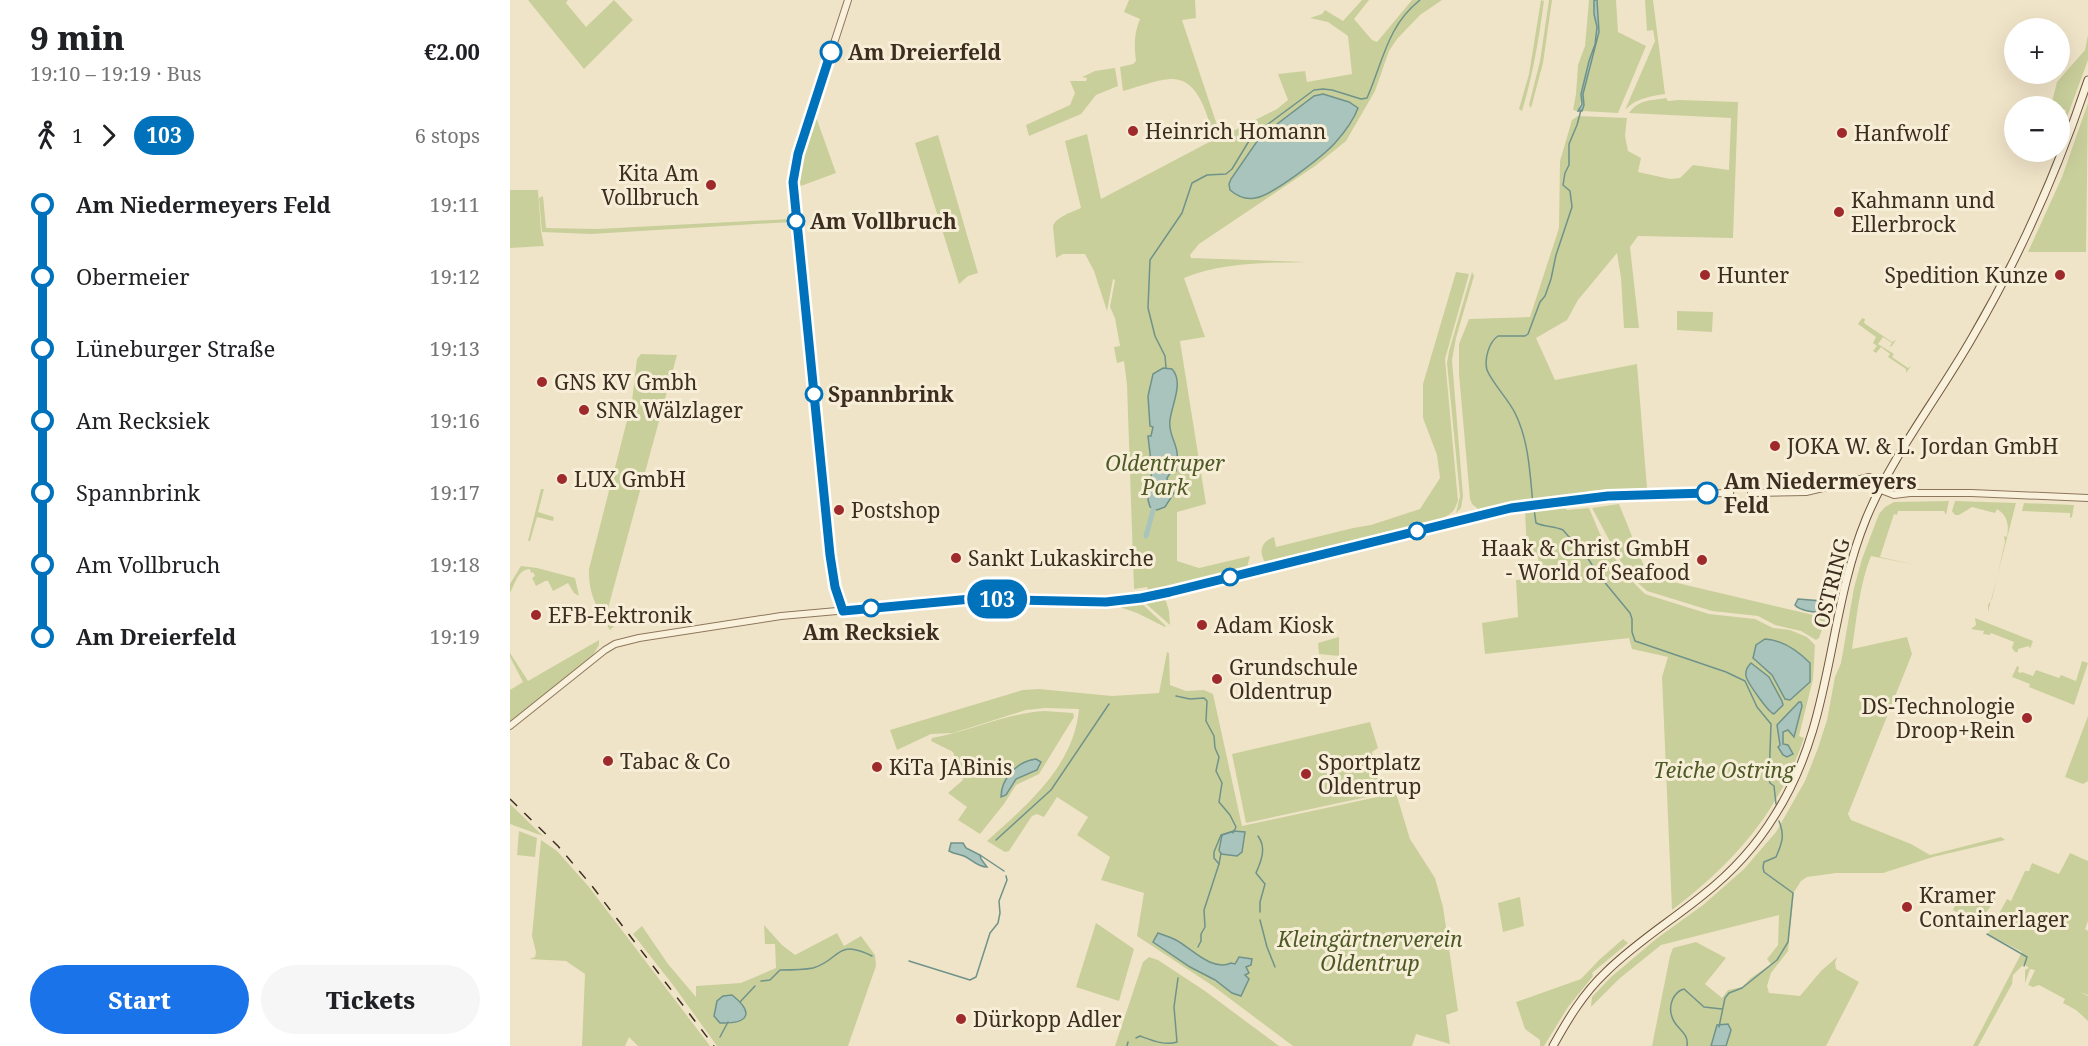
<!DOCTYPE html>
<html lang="en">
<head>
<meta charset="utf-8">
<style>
  body { margin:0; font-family:"Noto Serif",serif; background:#f6f6f6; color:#202124; height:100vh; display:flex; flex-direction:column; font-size:22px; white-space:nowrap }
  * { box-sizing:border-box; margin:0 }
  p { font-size:20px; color:#757577 }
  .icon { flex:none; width:33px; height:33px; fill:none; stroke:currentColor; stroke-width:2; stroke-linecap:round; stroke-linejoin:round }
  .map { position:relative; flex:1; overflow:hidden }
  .sheet { display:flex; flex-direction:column; background:#fff; width:510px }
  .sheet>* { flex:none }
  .badge { padding:0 12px; border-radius:20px; font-size:21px; line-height:39px }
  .buttons { position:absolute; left:1494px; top:18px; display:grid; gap:12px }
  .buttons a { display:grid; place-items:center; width:66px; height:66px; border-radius:50%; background:#fff; box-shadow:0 6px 24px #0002; font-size:30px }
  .map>.badge { position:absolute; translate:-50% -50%; box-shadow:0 0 0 3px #fff }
  .legs { display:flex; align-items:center; gap:9px; height:66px; padding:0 30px; font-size:20px }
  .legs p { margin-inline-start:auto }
  .overview { display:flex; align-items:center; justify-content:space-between; height:102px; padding:0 30px }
  h1 { font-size:33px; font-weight:800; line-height:45px }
  .action { display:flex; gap:12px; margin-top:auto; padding:12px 30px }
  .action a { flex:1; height:69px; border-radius:36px; background:#1a73e8; color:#fff; font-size:24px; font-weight:800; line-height:69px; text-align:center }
  .action a+a { background:#f6f6f6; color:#202124 }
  ul { padding:0 30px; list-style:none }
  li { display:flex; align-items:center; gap:21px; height:72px; font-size:22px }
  li i { display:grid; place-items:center; width:9px; height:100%; margin:0 8px; background:currentColor }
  li i::after { content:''; width:15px; height:15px; margin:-8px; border:4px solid; border-radius:50%; background:#fff }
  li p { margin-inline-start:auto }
  li:first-child i { background:linear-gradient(#0000 50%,currentColor 0) }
  li:last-child i { background:linear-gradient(currentColor 50%,#0000 0) }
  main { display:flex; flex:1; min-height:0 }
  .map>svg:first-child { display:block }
  .green { fill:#c9cf9b; fill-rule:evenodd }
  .water { fill:#a9c4bc; stroke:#6f938a; stroke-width:1.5 }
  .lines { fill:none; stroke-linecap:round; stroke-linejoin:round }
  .stream { stroke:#6f938a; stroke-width:1.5 }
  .canal { stroke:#a9c4bc; stroke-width:5 }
  .tertiary-casing { stroke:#8d765c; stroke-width:8 }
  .secondary-casing { stroke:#6f573f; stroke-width:9 }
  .tertiary { stroke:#faf1dc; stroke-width:6 }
  .secondary { stroke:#faf1dc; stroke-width:7 }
  .rail { stroke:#3d2e20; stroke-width:1.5; stroke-dasharray:10 10; stroke-linecap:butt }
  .line-1-casing { stroke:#fff; stroke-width:14 }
  .line-1 { stroke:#0072bc; stroke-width:9 }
  .stop-1-dot { fill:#fff; stroke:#0072bc; stroke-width:3 }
  .poi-dot { fill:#9e2a2b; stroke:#f7eed8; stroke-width:2 }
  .labels { text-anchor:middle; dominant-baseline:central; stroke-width:6; stroke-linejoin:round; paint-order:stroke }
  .stop-label { font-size:21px; font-weight:bold; fill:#3d2e20; stroke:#f7eed8; text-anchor:start }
  .poi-label { font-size:21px; fill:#3d2e20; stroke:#f7eed8; text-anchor:start }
  .park-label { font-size:21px; font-style:italic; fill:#4d5a26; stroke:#f7eed8 }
  .street-label { font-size:21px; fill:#3d2e20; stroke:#f7eed8 }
</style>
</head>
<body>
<main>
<section class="sheet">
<div class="overview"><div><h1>9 min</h1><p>19:10 – 19:19 · Bus</p></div><b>€2.00</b></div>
<div class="legs"><svg class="icon" aria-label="walk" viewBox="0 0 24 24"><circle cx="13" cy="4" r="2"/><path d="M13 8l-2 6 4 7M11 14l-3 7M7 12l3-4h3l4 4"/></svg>1<svg class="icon" aria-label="forward" viewBox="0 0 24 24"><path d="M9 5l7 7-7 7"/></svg><b class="badge" style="background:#0072bc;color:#fff">103</b><p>6 stops</p></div>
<ul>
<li><i style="color:#0072bc"></i><b>Am Niedermeyers Feld</b><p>19:11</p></li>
<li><i style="color:#0072bc"></i><span>Obermeier</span><p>19:12</p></li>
<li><i style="color:#0072bc"></i><span>Lüneburger Straße</span><p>19:13</p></li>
<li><i style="color:#0072bc"></i><span>Am Recksiek</span><p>19:16</p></li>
<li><i style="color:#0072bc"></i><span>Spannbrink</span><p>19:17</p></li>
<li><i style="color:#0072bc"></i><span>Am Vollbruch</span><p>19:18</p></li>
<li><i style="color:#0072bc"></i><b>Am Dreierfeld</b><p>19:19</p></li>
</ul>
<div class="action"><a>Start</a><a>Tickets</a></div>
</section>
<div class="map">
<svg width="1578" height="1046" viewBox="0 0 1578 1046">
  <rect width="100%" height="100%" fill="#f0e4c8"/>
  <!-- green -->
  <g class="green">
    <path d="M18,0H58L56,3L76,27L104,0L123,20L74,69Z"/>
    <path d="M619,0H685L686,18L672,20L711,137L767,109L778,100L768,74L795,71L797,82L842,74L838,36L818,22L800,18L812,14L815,10L833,21L852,0H859L844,19L862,40L867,42L902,0H932L910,15L887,39L879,51L865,91L836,141L805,166L689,244L680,255L681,258L798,262C755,263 714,262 674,278L695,337L670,341L696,504L667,512V561L689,568L740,556L737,567L714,573V575L639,593L637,587L624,589L617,385L614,361L607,363L604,347L610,346L605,318L600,307L605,280L603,279L597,311L584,271L575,254H553L546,258L543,226C546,217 562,212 571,208L555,141L577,134L591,199L705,139C697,118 690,77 660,79C645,80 628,87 613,91L610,67L623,64L626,61C624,45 624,34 630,19L614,12ZM813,94L839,102C835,115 832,131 825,142C817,156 764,190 749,197L721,179L750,137L804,97Z"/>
    <path d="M1031,0L1034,1C1029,38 1023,75 1012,111L1009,109L1019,74Z"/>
    <path d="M1039,0H1042L1033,63L1021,108L1019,105L1030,61Z"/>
    <path d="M1079,0H1084C1084,10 1087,19 1087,28C1086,43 1079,55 1077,70C1075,80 1072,103 1068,111L1063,110L1066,94L1068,65L1075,46Z"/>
    <path d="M1087,0H1106L1108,32L1136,46L1108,113L1072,111L1074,105L1073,94L1089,32Z"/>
    <path d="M1135,0H1143L1155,94C1138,97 1127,98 1115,110L1145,41L1143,30L1137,31Z"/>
    <path d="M1578,35V60L1550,136V127L1556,110L1550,109V106H1541L1547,82L1575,50Z"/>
    <path d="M605,68L608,86L586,95L571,114L519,136L516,125L560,105L565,93L560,81H576L577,78L572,77L585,71Z"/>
    <path d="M1156,98L1158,101L1169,100L1228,102L1223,238L1128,236L1120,247L1129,328H1114L1111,278L1107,253L1068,300L1057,320L1026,338L1045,380L1127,364L1137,488L1079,491L1075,494L968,509L962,504L960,499L949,374V344L959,319L1020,317L1049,228L1050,161L1062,120L1068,116L1117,118L1115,136L1118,151L1131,158L1128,172L1160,179L1170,178L1183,165L1219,170L1221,118L1119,113C1129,99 1140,101 1156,98Z"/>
    <path d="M1578,103L1576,252H1518L1552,177Z"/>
    <path d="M305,114L326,173L288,187L289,163Z"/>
    <path d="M428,135L468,273L458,276L449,284L405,143Z"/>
    <path d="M0,190H28L31,231L34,246L0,248Z"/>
    <path d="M33,196L36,228L87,229L280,219L281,222L81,234L32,232L29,198Z"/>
    <path d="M946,272L959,274L935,359L948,501C946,505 945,510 941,513C929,524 885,529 868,534L866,536L758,562H755C748,551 752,541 764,537L766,547L843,528L861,525L910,509L930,478L927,455L913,418V384Z"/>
    <path d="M962,272L964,276L946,338L942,360L953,496L951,508L946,513L950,496L937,363L939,351Z"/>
    <path d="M1167,311L1203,312L1202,332L1167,330Z"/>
    <path d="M1352,318L1355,319L1354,323L1382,342L1386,340L1381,347L1380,346L1382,343L1373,337L1368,344L1384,354L1382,357L1398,368L1401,366L1396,373V369L1378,357L1380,354L1371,347L1366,353L1363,351L1367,346L1363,343L1366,337L1348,324Z"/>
    <path d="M131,354L167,355L97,612L116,623L106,624L100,630C88,610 78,594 79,569L122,401L127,359Z"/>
    <path d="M31,489H34L28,512L44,517L43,521L27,517L20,541H18Z"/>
    <path d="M1439,501L1436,515L1434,511H1388L1387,515L1384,514L1370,557L1406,565L1361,556C1349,586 1347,617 1342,649L1397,637L1402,654L1338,814L1341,820L1401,844L1420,855L1491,837L1495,840L1423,857L1373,873H1326L1297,877L1291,881L1284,892L1278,951L1261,973L1257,986L1259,993L1290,996L1311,971L1327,957L1325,963L1326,969L1349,982L1316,1046H1216L1218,1024L1207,1025L1201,1046H1142L1160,956L1163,948L1186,942L1216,958L1195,984L1212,998L1218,990L1232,987L1241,978L1261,964L1257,959L1268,945L1269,915L1151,945L1109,979L1081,1007L1082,997L1101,977L1146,939L1193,905L1234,869L1266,832L1295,781L1308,748L1317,720L1325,677L1331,663L1344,588L1352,559L1369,514L1375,507L1384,502Z"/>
    <path d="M1445,501L1506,503L1478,612V605L1482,599L1495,542L1494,536L1497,537C1499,525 1498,516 1487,509L1485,513L1462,507L1449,515H1445L1442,511Z"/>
    <path d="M1514,503L1564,505L1562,517L1560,518V513L1512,511Z"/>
    <path d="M1109,504L1138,576L1316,618L1309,638L1306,640L1291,631L1265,625L1248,616L1202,611L1137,591L1121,577L1112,564L1082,508Z"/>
    <path d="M1052,506L1057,510L1079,508L1090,534L1115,574L1135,594L1199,614L1245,619L1263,628L1280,630L1297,637L1305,645L1303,679L1289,736L1294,738C1269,812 1224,863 1162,910L1152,677L1158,657L1122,649L1119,638L975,654L972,623L1008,617L1006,580L1025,579L1029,570L1028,555L1017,553L1015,510ZM1263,639L1288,652L1300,663V682L1280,700L1275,699L1262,675L1245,661ZM1290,709L1284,736L1278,730L1273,732V745H1277L1283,754L1275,756C1265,746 1269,729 1274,717Z"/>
    <path d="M11,566L27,568L65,578L69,596L64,593L58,583L43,591L38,581H35L26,586L22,578L25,576L23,572L21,573L20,569C8,569 5,584 0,593V584Z"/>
    <path d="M652,599L656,601L659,611L660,625L634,602H645Z"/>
    <path d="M622,602V604L631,603L656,626L655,627L627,613L607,606L585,605Z"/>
    <path d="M1465,618L1523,641L1520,649L1519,646L1508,649V652H1505L1502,648L1504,642L1481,633L1480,635L1473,634L1474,631L1461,629L1466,625Z"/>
    <path d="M829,637V656L809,654L808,643Z"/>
    <path d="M89,640V645L83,655L0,722V690L13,682L0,657V653L18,681Z"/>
    <path d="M657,652L659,653L660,685L676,691L694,690L703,694L732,826L886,793L900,839L925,878L933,907L948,1011L936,1015L940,1044L906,1034L902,1046H783L703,986L627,936L634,893L591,880L600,857L567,835L578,817L547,797L534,817L527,814L522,816L499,851L495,852L477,841C517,805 564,766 569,709L536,708L516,710L443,733L421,734L387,750L380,730L513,690L529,689L602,696L649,693ZM735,832L732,852L711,840L712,835ZM643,942C654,945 665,947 676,950C690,954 706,970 721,963L725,964L722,993C698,974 668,961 643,942Z"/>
    <path d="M1572,661L1578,663L1564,705L1519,687L1520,684L1502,677L1507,666L1509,667L1508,672L1511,673L1512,672L1523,676L1526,670L1549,678L1551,675L1566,681Z"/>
    <path d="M535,711L563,713L564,717L529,774L506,785L494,804L470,834L448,820L457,807L438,793L453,780L443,752L421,741L422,738C461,731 496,713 535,711Z"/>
    <path d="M1578,716V781L1573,784L1555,777Z"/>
    <path d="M860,722L868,748L862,752L871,794L736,823L722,754Z"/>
    <path d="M0,804L33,836L0,824Z"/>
    <path d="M9,831L27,838L25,857L7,855Z"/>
    <path d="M31,840L47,851L79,887L200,1046H128L119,1037L115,1046H72L75,974L56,961L19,959L25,957L26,952L22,936Z"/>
    <path d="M1560,853L1578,861V921L1575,929L1578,931V995L1570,992L1578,996V1021L1566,1010L1553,1003L1555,999L1529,985L1523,987L1518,985L1525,970L1520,969L1515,983V970L1519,968L1514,964L1503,975L1502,984L1468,1046H1463L1512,952L1478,934L1497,899L1501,901L1515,871H1519L1522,863L1549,874Z"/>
    <path d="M1451,892L1469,896L1472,894L1486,899L1469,922L1462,926L1460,925L1461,920L1443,910Z"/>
    <path d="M1010,897L1014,926L993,932L988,903Z"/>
    <path d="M586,923L624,949L609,1001L566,987Z"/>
    <path d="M254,925L272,945L285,955L327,933L334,946L351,936L365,955L366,966L338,1046H207L163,985L123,934L132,926L158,964L186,997V986L231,983L266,968L265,944H255Z"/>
    <path d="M1113,939L1118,943L1082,973L1083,976L1058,1007L1034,1046H1030V1040L1015,1029L1006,1002L1071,979L1089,960Z"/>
    <path d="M639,957L648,960L695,991L769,1046H605L633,962Z"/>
  </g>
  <!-- water -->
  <g class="water">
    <path d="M1084,0H1087L1089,32L1073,94L1074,105L1072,111H1068L1072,104L1071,94L1079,61L1085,44L1087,27L1084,14Z"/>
    <path d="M813,94L839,102L848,108C844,119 833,134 825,143C813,156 762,196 745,198C736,200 727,196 720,190L719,184L721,179L750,137L804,96Z"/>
    <path d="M653,368L662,369C674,382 662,404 660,420C658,432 665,440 667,452C668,458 666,465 666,471L661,472L657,478L658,487L664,493L655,507L647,510L640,507L638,500L642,470L638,436H641L643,427L640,426L638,396L643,374Z"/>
    <path d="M1288,599L1312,601V611C1306,614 1289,610 1285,605Z"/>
    <path d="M1255,639C1273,640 1288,651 1300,663V682L1280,700L1275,699L1262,675L1243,658L1246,645Z"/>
    <path d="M1241,663L1259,677L1272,701L1273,705L1264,714C1258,712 1237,682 1236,676C1235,670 1238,666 1241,663Z"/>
    <path d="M1289,702H1291L1292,706L1284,737L1278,730L1273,732V744L1278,745L1283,754L1277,757L1273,755L1268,747L1270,745L1267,725Z"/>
    <path d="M526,759L531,762L527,770L506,779L496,795L491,797C491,778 508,761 526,759Z"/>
    <path d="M724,831L735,832L732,852L727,856L711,854L709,850L712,835Z"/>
    <path d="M441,843H453L456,848L470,855L471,859L477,867C467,867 463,860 454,856C449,854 444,854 439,851Z"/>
    <path d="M648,933C654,935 660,937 666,940C681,948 702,972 721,963L725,964L729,957L742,959L741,965L736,967L739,973L735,975L739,979L731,996L722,993L705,980L680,967L643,942Z"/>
    <path d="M222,995C246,1014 237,1024 210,1023L204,1016L207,1001L213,996Z"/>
    <path d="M1218,1024L1221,1030L1216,1046H1201L1207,1025Z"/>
  </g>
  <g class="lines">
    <!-- stream -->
    <g class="stream">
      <path d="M656,368L655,356L645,336L638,308L640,260L672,213L682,183L697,175L716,174L722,169L742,136L804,90L813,89L822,90L851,99L857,98C873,62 877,26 910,0"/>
      <path d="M1023,505C1020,474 1019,441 1005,413C998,399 983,384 977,370C974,359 979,342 988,336H1015L1018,334L1030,302L1035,296L1041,279L1046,255L1062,207L1060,191L1053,185L1055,173L1059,165V144L1067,125L1071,110"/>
      <path d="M1024,509L1026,523C1035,527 1044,526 1053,530L1079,560L1087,573L1120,613L1122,619V632L1125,641L1216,672L1235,681L1247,707L1261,724L1259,780L1260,783L1264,786L1266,804"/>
      <path d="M666,696L680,699L694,698L697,701L696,721L704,736L705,748L709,757L706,771L712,783L709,802L720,815L726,827L723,833"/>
      <path d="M748,836C757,848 751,861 746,873L755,884L750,902V912"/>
      <path d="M486,840L541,790L599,704"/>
      <path d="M470,855L494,871"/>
      <path d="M709,864L711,853"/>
      <path d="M750,920L757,947L765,967"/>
      <path d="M1477,934L1517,957L1514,966"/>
      <path d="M688,947L691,941V934L695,927L694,910L709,864L704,858V852L711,835L724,831"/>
      <path d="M399,961L460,980L466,977L480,933L488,923L490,913L489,901L497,880L496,876"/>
      <path d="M251,981L260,980L270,970C281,970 293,970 303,968C331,960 325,938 362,956"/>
      <path d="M230,1002L245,986"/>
      <path d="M1209,1027L1215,998L1219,993L1232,988L1267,960L1278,942L1283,893L1254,872L1253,867L1254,862L1266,857C1272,843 1275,836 1269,821"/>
      <path d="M210,1037L218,1022"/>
      <path d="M626,1038L630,1036C641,1040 655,1046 667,1042L664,1007L668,978"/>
      <path d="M617,1046L618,1042"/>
      <path d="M1177,1046C1179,1031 1166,1030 1162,1017C1158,1006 1163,992 1174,989L1194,1007L1212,1009"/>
    </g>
    <!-- canal -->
    <path class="canal" d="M636,536L645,503"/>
    <!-- tertiary casing -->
    <g class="tertiary-casing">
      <g id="tertiary">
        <path d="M1345,480L1384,495L1400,493H1461L1578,498"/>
        <circle cx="1231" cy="493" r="11"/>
        <path d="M1241,493L1296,492L1359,477L1397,492"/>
        <path d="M333,611L328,598L321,564L283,182L288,154L338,0"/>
        <path d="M0,726L95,650L105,644L129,638L271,616L461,599L596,602L660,592L1001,509L1098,496L1220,493"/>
      </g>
    </g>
    <!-- secondary casing -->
    <g class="secondary-casing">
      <path id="secondary" d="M1043,1046C1058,1019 1073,994 1095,973C1125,943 1161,921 1193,895C1221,873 1246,846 1265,815C1324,723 1316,617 1356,519C1383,454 1427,399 1462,338C1510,256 1548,170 1578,80"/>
    </g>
    <!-- tertiary -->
    <use href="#tertiary" class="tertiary"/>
    <!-- secondary -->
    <use href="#secondary" class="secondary"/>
    <!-- rail -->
    <path class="rail" d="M0,799L48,846L82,886L204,1046"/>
  </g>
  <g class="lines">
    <!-- line-1 casing -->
    <g class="line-1-casing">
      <path id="line-1" d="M321,52L288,154L283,182L320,555L325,587L333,611L461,599L596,602L631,598L660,592L1001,508L1098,496L1197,493"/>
    </g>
    <!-- line-1 -->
    <use href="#line-1" class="line-1"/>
  </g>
  <!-- markers -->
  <g class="stop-1-dot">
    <circle cx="321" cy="52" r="10"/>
    <circle cx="286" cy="221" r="8"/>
    <circle cx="304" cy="394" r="8"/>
    <circle cx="1197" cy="493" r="10"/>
    <circle cx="907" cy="531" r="8"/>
    <circle cx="720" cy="577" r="8"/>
    <circle cx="361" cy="608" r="8"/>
  </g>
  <g class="poi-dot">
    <circle cx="623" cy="131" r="6"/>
    <circle cx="1332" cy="133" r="6"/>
    <circle cx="201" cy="185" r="6"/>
    <circle cx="1329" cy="212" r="6"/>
    <circle cx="1195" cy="275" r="6"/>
    <circle cx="1550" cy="275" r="6"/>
    <circle cx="32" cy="382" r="6"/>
    <circle cx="74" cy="410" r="6"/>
    <circle cx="1265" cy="446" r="6"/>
    <circle cx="52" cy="479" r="6"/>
    <circle cx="329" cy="510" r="6"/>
    <circle cx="446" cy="558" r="6"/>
    <circle cx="1192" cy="560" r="6"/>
    <circle cx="26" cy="615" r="6"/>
    <circle cx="692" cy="625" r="6"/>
    <circle cx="707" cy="679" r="6"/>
    <circle cx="1517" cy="718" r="6"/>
    <circle cx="98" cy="761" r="6"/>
    <circle cx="367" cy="767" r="6"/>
    <circle cx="796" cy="774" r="6"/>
    <circle cx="1397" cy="907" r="6"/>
    <circle cx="451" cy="1019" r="6"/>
  </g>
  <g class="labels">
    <!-- stop labels -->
    <g class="stop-label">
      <text x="338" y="52">Am Dreierfeld</text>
      <text x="300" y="221">Am Vollbruch</text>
      <text x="318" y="394">Spannbrink</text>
      <text x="1214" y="481">Am Niedermeyers<tspan x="1214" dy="24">Feld</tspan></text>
      <text x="361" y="632" text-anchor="middle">Am Recksiek</text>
    </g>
    <!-- poi labels -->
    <g class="poi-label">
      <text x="635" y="131">Heinrich Homann</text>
      <text x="1344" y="133">Hanfwolf</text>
      <text x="189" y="173" text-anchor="end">Kita Am<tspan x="189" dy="24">Vollbruch</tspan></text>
      <text x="1341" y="200">Kahmann und<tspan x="1341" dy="24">Ellerbrock</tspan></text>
      <text x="1207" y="275">Hunter</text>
      <text x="1538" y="275" text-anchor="end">Spedition Kunze</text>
      <text x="44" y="382">GNS KV Gmbh</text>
      <text x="86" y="410">SNR Wälzlager</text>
      <text x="1277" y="446">JOKA W. &amp; L. Jordan GmbH</text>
      <text x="64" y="479">LUX GmbH</text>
      <text x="341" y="510">Postshop</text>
      <text x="1180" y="548" text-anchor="end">Haak &amp; Christ GmbH<tspan x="1180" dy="24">- World of Seafood</tspan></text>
      <text x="458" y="558">Sankt Lukaskirche</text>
      <text x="38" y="615">EFB-Eektronik</text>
      <text x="704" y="625">Adam Kiosk</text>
      <text x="719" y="667">Grundschule<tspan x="719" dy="24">Oldentrup</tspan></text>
      <text x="1505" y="706" text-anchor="end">DS-Technologie<tspan x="1505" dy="24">Droop+Rein</tspan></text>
      <text x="110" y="761">Tabac &amp; Co</text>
      <text x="808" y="762">Sportplatz<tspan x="808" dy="24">Oldentrup</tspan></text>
      <text x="379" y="767">KiTa JABinis</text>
      <text x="1409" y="895">Kramer<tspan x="1409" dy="24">Containerlager</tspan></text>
      <text x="463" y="1019">Dürkopp Adler</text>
    </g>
    <!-- park labels -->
    <g class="park-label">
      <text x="655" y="463">Oldentruper<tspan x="655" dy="24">Park</tspan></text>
      <text x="1214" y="770">Teiche Ostring</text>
      <text x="860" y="939">Kleingärtnerverein<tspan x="860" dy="24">Oldentrup</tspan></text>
    </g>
    <!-- street labels -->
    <g class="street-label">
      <text transform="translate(1321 583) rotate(-76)">OSTRING</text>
    </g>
  </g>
</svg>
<div class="buttons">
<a>+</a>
<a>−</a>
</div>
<b class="badge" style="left:487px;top:599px;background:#0072bc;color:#fff">103</b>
</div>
</main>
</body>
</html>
